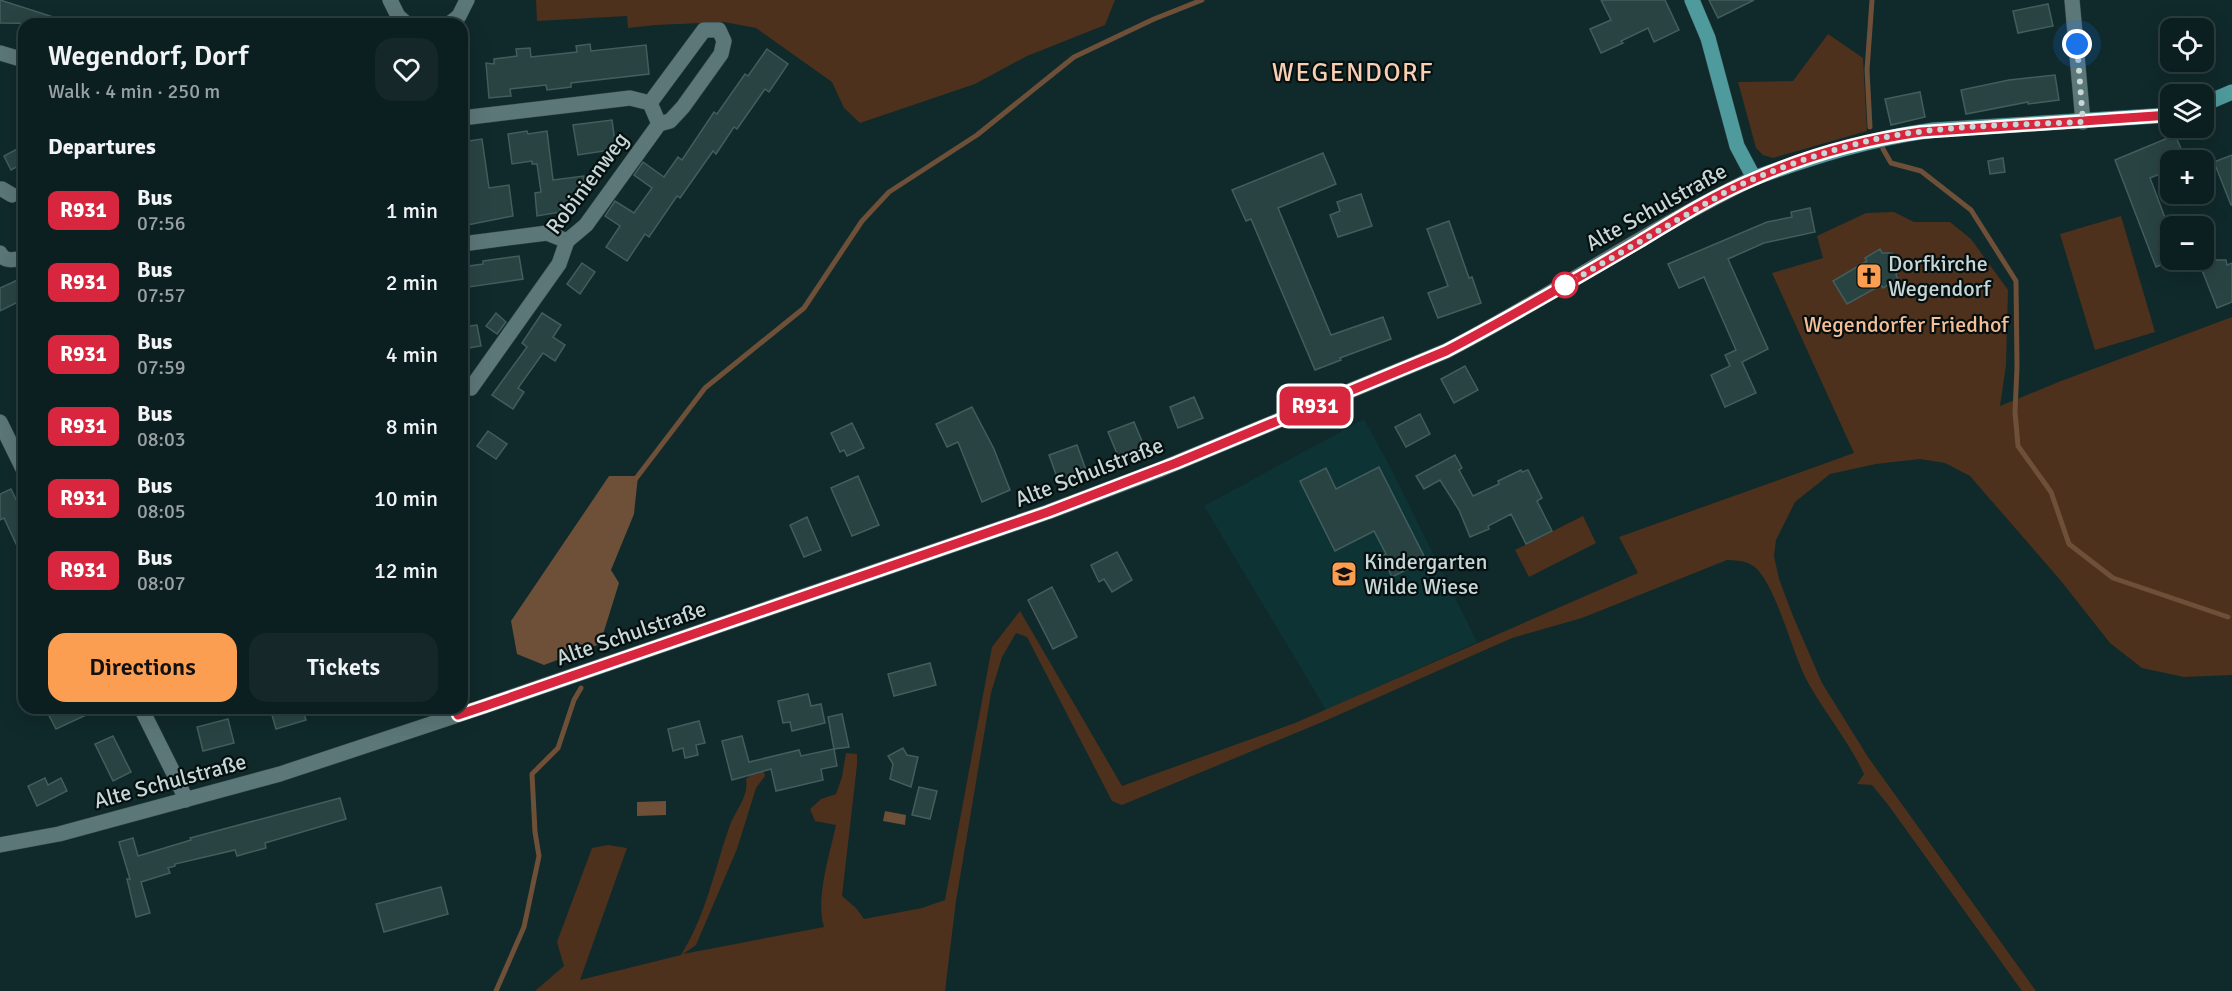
<!DOCTYPE html>
<html lang="en">
<head>
<meta charset="utf-8">
<style>
  body { margin:0; font-family:Signika,sans-serif; background:#152729; color:#f1f3f6; height:100vh; display:flex; flex-direction:column; font-size:22px; white-space:nowrap }
  * { box-sizing:border-box; margin:0 }
  p { font-size:20px; color:#9aa2a5 }
  .icon { flex:none; width:33px; height:33px; fill:none; stroke:currentColor; stroke-width:2; stroke-linecap:round; stroke-linejoin:round }
  .map { position:relative; flex:1; overflow:hidden }
  .side { position:absolute; left:18px; top:18px; width:450px; height:696px; display:flex; flex-direction:column; background:#0c1f20; border-radius:18px; box-shadow:0 6px 24px #0002,0 0 0 2px #2c3d3e }
  .side>* { flex:none }
  .badge { padding:0 12px; border-radius:9px; font-size:21px; line-height:39px }
  .fabs { position:absolute; left:2160px; top:18px; display:grid; gap:12px }
  .fabs a { display:grid; place-items:center; width:54px; height:54px; border-radius:12px; background:#0c1f20; box-shadow:0 6px 24px #0002,0 0 0 2px #2c3d3e; font-size:30px }
  .you { position:absolute; width:30px; height:30px; margin:-15px; border:4px solid #fff; border-radius:50%; background:#1a73e8; box-shadow:0 0 0 9px #1a73e833 }
  .map>.badge { position:absolute; translate:-50% -50%; box-shadow:0 0 0 3px #fff }
  h2 { padding:0 30px; font-size:22px; line-height:54px }
  .round { display:grid; place-items:center; flex:none; width:63px; height:63px; border-radius:18px; background:#152729 }
  .summary { display:flex; align-items:center; justify-content:space-between; height:102px; padding:0 30px }
  h1 { font-size:28px; font-weight:600; line-height:45px }
  .primary-button { display:flex; gap:12px; margin-top:auto; padding:12px 30px }
  .primary-button a { flex:1; height:69px; border-radius:18px; background:#fc9e52; color:#111; font-size:24px; font-weight:600; line-height:69px; text-align:center }
  .primary-button a+a { background:#152729; color:#f1f3f6 }
  ul { padding:0; list-style:none }
  li { display:flex; align-items:center; gap:18px; height:72px; padding:0 30px }
  li div { flex:1 }
  li b { display:block; font-size:22px }
  li em { font-style:normal }
  li .badge { min-width:66px; font-weight:700; text-align:center }
  .map>svg:first-child { display:block }
  .built { fill:#0e3334 }
  .green { fill:#4d311c }
  .water { fill:#6e4f38 }
  .lines { fill:none; stroke-linecap:round; stroke-linejoin:round }
  .stream { stroke:#6e4f38; stroke-width:5 }
  .building { fill:#294343; stroke:#435d5d; stroke-width:1.5 }
  .minor-casing { stroke:#344546; stroke-width:16 }
  .major-casing { stroke:#344546; stroke-width:16 }
  .minor { stroke:#5c7778; stroke-width:15 }
  .major { stroke:#4f9a9c; stroke-width:15 }
  .line-casing { stroke:#fff; stroke-width:14 }
  .line { stroke:#d7263d; stroke-width:9 }
  .walk { stroke:#c7d6d6; stroke-width:6; stroke-dasharray:0 10.8 }
  .stop-dot { fill:#fff; stroke:#d7263d; stroke-width:3 }
  .labels { text-anchor:middle; dominant-baseline:central; stroke-width:4.5; stroke-linejoin:round; paint-order:stroke }
  .street-label { font-size:22px; fill:#c7d6d6; stroke:#061010 }
  .poi-label { font-size:22px; fill:#c7d6d6; stroke:#061010; text-anchor:start }
  .park-label { font-size:22px; fill:#f7be95; stroke:#061010 }
  .quarter-label { font-size:26px; letter-spacing:1.5px; fill:#f8cfb3; stroke:#061010 }
</style>
</head>
<body>
<div class="map">
<svg width="2232" height="991" viewBox="0 0 2232 991">
  <rect width="100%" height="100%" fill="#10292a"/>
  <!-- built -->
  <path class="built" d="M1364,419L1388,463L1477,642L1326,710L1204,506Z"/>
  <!-- green -->
  <g class="green">
    <path d="M536,0H1115L1105,25L1027,56L975,84L860,123L844,108L832,82L756,28L724,22L656,25L628,28L627,16L537,21Z"/>
    <path d="M1828,34L1863,58L1867,131L1773,158L1763,155L1756,148L1738,82L1793,81Z"/>
    <path d="M1894,212L1914,222H1950L1971,239L2008,290L2006,365L2000,406L2061,381L2232,317V675L2184,677L2142,668L2110,643L2061,581L1970,476L1945,463L1920,459L1876,464L1830,474L1795,502L1776,540L1774,556L1779,579L1793,616L1822,683L1868,757L2036,991H2022L1889,806L1872,785L1857,784L1864,774C1848,740 1824,712 1806,679C1791,649 1778,592 1757,569C1747,560 1740,561 1727,560L1582,618L1512,638L1327,720L1122,805L1112,801L1027,637L1016,633L1002,657L991,693L956,901L945,991H535L564,966L557,942L592,848L608,845L627,848L580,980L681,955C707,913 714,870 730,825C736,809 749,797 746,779L752,774L761,760L765,776L756,788L737,849L696,945L683,954L824,927C815,900 830,853 836,825L815,821L810,809L821,799L836,794L842,777L846,753L857,754V765L842,896L856,908L864,919L922,908L945,900L992,647L1020,611L1122,786L1295,723L1638,573L1619,537L1854,453L1772,273L1823,258L1817,236L1866,213Z"/>
    <path d="M2121,216L2155,332L2095,350L2060,234Z"/>
    <path d="M1583,516L1596,543L1529,577L1515,550Z"/>
  </g>
  <!-- water -->
  <g class="water">
    <path d="M609,476H638L634,514L611,570L619,583L600,644L544,665L517,654L511,621Z"/>
    <path d="M666,801V815L637,816V802Z"/>
    <path d="M885,811L906,815L905,825L883,821Z"/>
  </g>
  <g class="lines">
    <!-- stream -->
    <g class="stream">
      <path d="M1870,127L1867,70L1872,0"/>
      <path d="M1883,149L1891,163L1921,171L1971,210L2016,281L2017,367L2015,412L2018,446L2051,492L2069,544L2113,578L2228,617"/>
      <path d="M634,481L705,388L804,308L862,221L889,192L977,135L1074,57L1154,19L1202,0"/>
      <path d="M496,991L524,927L539,856L535,832L532,774L558,748L574,700L581,688"/>
    </g>
  </g>
  <!-- building -->
  <g class="building">
    <path d="M0,0L69,22V24L0,23Z"/>
    <path d="M1601,0H1665L1679,30L1654,42L1648,28L1621,41L1623,43L1601,53L1590,29L1611,20Z"/>
    <path d="M1709,0H1754L1718,18Z"/>
    <path d="M2048,4L2053,26L2018,33L2013,11Z"/>
    <path d="M590,44L591,51L646,45L649,74L571,83V87L547,90L546,85L510,89L511,96L489,98L486,63L494,64V59L517,56L516,49L530,48L531,57L577,52L576,46Z"/>
    <path d="M767,49L788,64L769,92L765,89L737,129L734,127L716,154L713,151L680,198L677,196L649,237L645,234L627,261L606,247L620,226L605,216L615,201L634,213L652,188L634,175L643,162L664,177L678,157L682,160L714,112L717,114L745,74L748,76Z"/>
    <path d="M2055,75L2059,100L2028,104V102L1966,114L1961,90L2009,80Z"/>
    <path d="M1920,92L1925,117L1891,125L1885,99Z"/>
    <path d="M612,120L616,149L578,155L573,125Z"/>
    <path d="M527,131L528,134L547,131L553,180L584,176L586,196L574,198L575,206L560,209L561,212L537,216L535,193L541,192L537,164H532V161L512,164L508,134Z"/>
    <path d="M2175,135L2186,160H2170V170L2150,178L2170,231V261L2156,267L2115,160Z"/>
    <path d="M482,139L489,188L509,185L513,216L462,226V202H467L462,174V142Z"/>
    <path d="M17,149L24,163L11,170L4,156Z"/>
    <path d="M1323,153L1336,184L1278,208L1331,335L1383,317L1391,339L1340,358L1341,360L1315,370L1251,219L1246,221L1232,190Z"/>
    <path d="M2232,155V205H2231L2214,162Z"/>
    <path d="M2003,158L2005,172L1990,174L1988,161Z"/>
    <path d="M1361,194L1372,226L1338,237L1330,215L1340,211L1337,202Z"/>
    <path d="M1810,208L1815,232L1764,243L1728,259L1768,349L1742,362L1756,393L1725,407L1711,375L1730,366L1725,355L1736,350L1704,277L1679,288L1668,264L1767,222L1792,217L1791,212Z"/>
    <path d="M1449,221L1469,278L1472,277L1481,303L1438,318L1428,293L1448,286L1427,229Z"/>
    <path d="M1880,249L1882,253H1892L1898,258L1899,267L1896,275L1898,279L1883,288L1881,285L1847,304L1833,281L1867,261L1865,258Z"/>
    <path d="M519,256L523,279L462,288V267L483,264V261Z"/>
    <path d="M2198,260H2226L2227,265L2232,263V302L2217,308Z"/>
    <path d="M582,263L595,272L580,294L567,284Z"/>
    <path d="M24,277V299L0,311V288Z"/>
    <path d="M496,313L506,322L497,334L486,326Z"/>
    <path d="M542,313L561,325L553,337L565,345L555,361L543,353L518,388L524,392L513,409L492,395L527,347L522,343Z"/>
    <path d="M477,325L481,346L462,349V327Z"/>
    <path d="M1465,366L1478,390L1454,403L1441,379Z"/>
    <path d="M1194,397L1203,418L1178,428L1170,407Z"/>
    <path d="M972,407L994,449L1010,490L982,502L958,442L947,447L936,424Z"/>
    <path d="M1420,414L1430,434L1406,447L1395,427Z"/>
    <path d="M1134,422L1144,446L1118,456L1108,432Z"/>
    <path d="M852,423L864,448L847,456L844,450L840,452L831,433Z"/>
    <path d="M488,431L507,444L496,459L477,446Z"/>
    <path d="M1077,445L1086,470L1058,480L1049,455Z"/>
    <path d="M1455,455L1462,468L1459,470L1473,496L1499,484L1498,481L1521,470L1522,472L1528,470L1542,498L1537,501L1552,531L1526,544L1511,514L1488,526L1489,529L1470,537L1459,510L1440,480L1424,489L1416,476Z"/>
    <path d="M1379,467L1426,560L1392,577L1382,556L1386,554L1374,531L1335,551L1300,481L1326,468L1336,489Z"/>
    <path d="M858,476L879,525L852,536L831,488Z"/>
    <path d="M11,489L24,516V561L4,518L0,520V494Z"/>
    <path d="M807,517L821,550L804,557L790,525Z"/>
    <path d="M1117,552L1132,580L1112,592L1104,579L1099,582L1091,565Z"/>
    <path d="M1052,587L1077,637L1053,649L1028,600Z"/>
    <path d="M930,663L936,685L894,696L888,674Z"/>
    <path d="M808,694L811,706L821,704L825,723L792,731L790,722L783,723L778,701Z"/>
    <path d="M45,708H101L56,729Z"/>
    <path d="M270,708H302L306,720L276,729Z"/>
    <path d="M842,714L849,747L834,749L837,766L821,769L823,780L776,791L771,769L732,780L722,741L742,736L749,762L799,750L801,756L834,749L828,717Z"/>
    <path d="M228,719L234,743L203,751L197,727Z"/>
    <path d="M699,721L705,743L696,745L698,755L685,758L683,748L673,751L668,729Z"/>
    <path d="M113,736L131,772L113,781L95,744Z"/>
    <path d="M903,748L907,755L918,757L911,787L890,779L893,764L888,756Z"/>
    <path d="M45,778L48,785L61,778L67,791L37,806L28,786Z"/>
    <path d="M919,787L937,791L930,819L912,815Z"/>
    <path d="M340,798L346,819L265,843L266,848L251,852L237,856L235,850L175,864V866L168,868L170,873L141,882L150,913L136,917L127,879H130L119,842L133,838L138,856L191,840L190,838Z"/>
    <path d="M441,887L448,914L384,932L376,904Z"/>
  </g>
  <g class="lines">
    <!-- minor casing -->
    <g class="minor-casing">
      <g id="minor">
        <path d="M390,0L398,16L407,24"/>
        <path d="M2072,0L2083,122"/>
        <path d="M449,24L459,16L467,0"/>
        <path d="M0,53L24,60"/>
        <path d="M462,118L630,98L650,103L659,124"/>
        <path d="M0,189H2L12,195"/>
        <path d="M462,244L547,233L567,241"/>
        <path d="M0,253C4,262 16,261 24,256"/>
        <path d="M462,384L471,388L559,264L567,241L586,225L659,124L670,121L683,107L721,54L724,41L719,30H704L650,103"/>
        <path d="M0,422L24,471"/>
        <path d="M141,708L179,784L186,800"/>
        <path d="M0,845L59,834L280,774L485,706L1048,512L1159,470L1446,351C1551,297 1648,229 1754,178"/>
      </g>
    </g>
    <!-- major casing -->
    <g class="major-casing">
      <g id="major">
        <path d="M1692,0L1708,38L1737,146L1754,178C1813,157 1872,138 1934,130L2170,115"/>
        <path d="M2204,104L2232,92"/>
      </g>
    </g>
    <!-- minor -->
    <use href="#minor" class="minor"/>
    <!-- major -->
    <use href="#major" class="major"/>
  </g>
  <g class="lines">
    <!-- line casing -->
    <g class="line-casing">
      <path id="line" d="M456,708L458,715L485,706L1048,512L1176,463L1446,351C1511,317 1574,280 1637,243C1675,220 1713,196 1754,179C1806,156 1864,140 1921,132L2170,115"/>
    </g>
    <!-- line -->
    <use href="#line" class="line"/>
    <!-- walk -->
    <path class="walk" d="M1565,285L1729,190C1775,168 1831,149 1881,138C1947,125 2016,125 2083,122L2077,44"/>
  </g>
  <!-- icons -->
  <defs>
    <g id="church-square" transform="scale(1.35)"><rect x="-9" y="-9" width="18" height="18" rx="4" fill="#fc9e52" stroke="#061010"/><path d="M-1.2-6h2.4v3.5h3.3v2.4h-3.3V6h-2.4V-.1h-3.3v-2.4h3.3Z" fill="#111"/></g>
    <g id="school-square" transform="scale(1.35)"><rect x="-9" y="-9" width="18" height="18" rx="4" fill="#fc9e52" stroke="#061010"/><path d="M0-5L7-2L0 1L-7-2ZM-4 1L0 2.5L4 1V4Q0 6-4 4Z" fill="#111"/></g>
  </defs>
  <g fill-rule="evenodd">
    <use href="#church-square" x="1869" y="276"/>
    <use href="#school-square" x="1344" y="574"/>
  </g>
  <!-- markers -->
  <circle class="stop-dot" cx="1565" cy="285" r="12"/>
  <g class="labels">
    <!-- street labels -->
    <g class="street-label">
      <text transform="translate(587 183) rotate(-53)">Robinienweg</text>
      <text transform="translate(1656 207) rotate(-29)">Alte Schulstraße</text>
      <text transform="translate(1089 472) rotate(-21)">Alte Schulstraße</text>
      <text transform="translate(631 633) rotate(-19)">Alte Schulstraße</text>
      <text transform="translate(170 781) rotate(-15)">Alte Schulstraße</text>
    </g>
    <!-- poi labels -->
    <g class="poi-label">
      <text x="1888" y="263">Dorfkirche<tspan x="1888" dy="25">Wegendorf</tspan></text>
      <text x="1364" y="561">Kindergarten<tspan x="1364" dy="25">Wilde Wiese</tspan></text>
    </g>
    <!-- park labels -->
    <g class="park-label">
      <text x="1906" y="324">Wegendorfer Friedhof</text>
    </g>
    <!-- quarter labels -->
    <g class="quarter-label">
      <text x="1353" y="73">WEGENDORF</text>
    </g>
  </g>
</svg>
<div class="fabs">
<a><svg class="icon" aria-label="locate" viewBox="0 0 24 24"><circle cx="12" cy="12" r="6"/><path d="M12 2v4M12 18v4M2 12h4M18 12h4"/></svg></a>
<a><svg class="icon" aria-label="layers" viewBox="0 0 24 24"><path d="M12 4l9 5-9 5-9-5zM3 14l9 5 9-5"/></svg></a>
<a>+</a>
<a>−</a>
</div>
<div class="you" style="left:2077px;top:44px"></div>
<b class="badge" style="left:1315px;top:406px;background:#d7263d;color:#fff">R931</b>
<section class="side">
<div class="summary"><div><h1>Wegendorf, Dorf</h1><p>Walk · 4 min · 250 m</p></div><a class="round"><svg class="icon" aria-label="heart" viewBox="0 0 24 24"><path d="M12 20l-8-8c-3-5 5-10 8-4 3-6 11-1 8 4z"/></svg></a></div>
<h2>Departures</h2>
<ul>
<li><span class="badge" style="background:#d7263d;color:#fff">R931</span><div><b>Bus</b><p>07:56</p></div><em>1 min</em></li>
<li><span class="badge" style="background:#d7263d;color:#fff">R931</span><div><b>Bus</b><p>07:57</p></div><em>2 min</em></li>
<li><span class="badge" style="background:#d7263d;color:#fff">R931</span><div><b>Bus</b><p>07:59</p></div><em>4 min</em></li>
<li><span class="badge" style="background:#d7263d;color:#fff">R931</span><div><b>Bus</b><p>08:03</p></div><em>8 min</em></li>
<li><span class="badge" style="background:#d7263d;color:#fff">R931</span><div><b>Bus</b><p>08:05</p></div><em>10 min</em></li>
<li><span class="badge" style="background:#d7263d;color:#fff">R931</span><div><b>Bus</b><p>08:07</p></div><em>12 min</em></li>
</ul>
<div class="primary-button"><a>Directions</a><a>Tickets</a></div>
</section>
</div>
</body>
</html>
